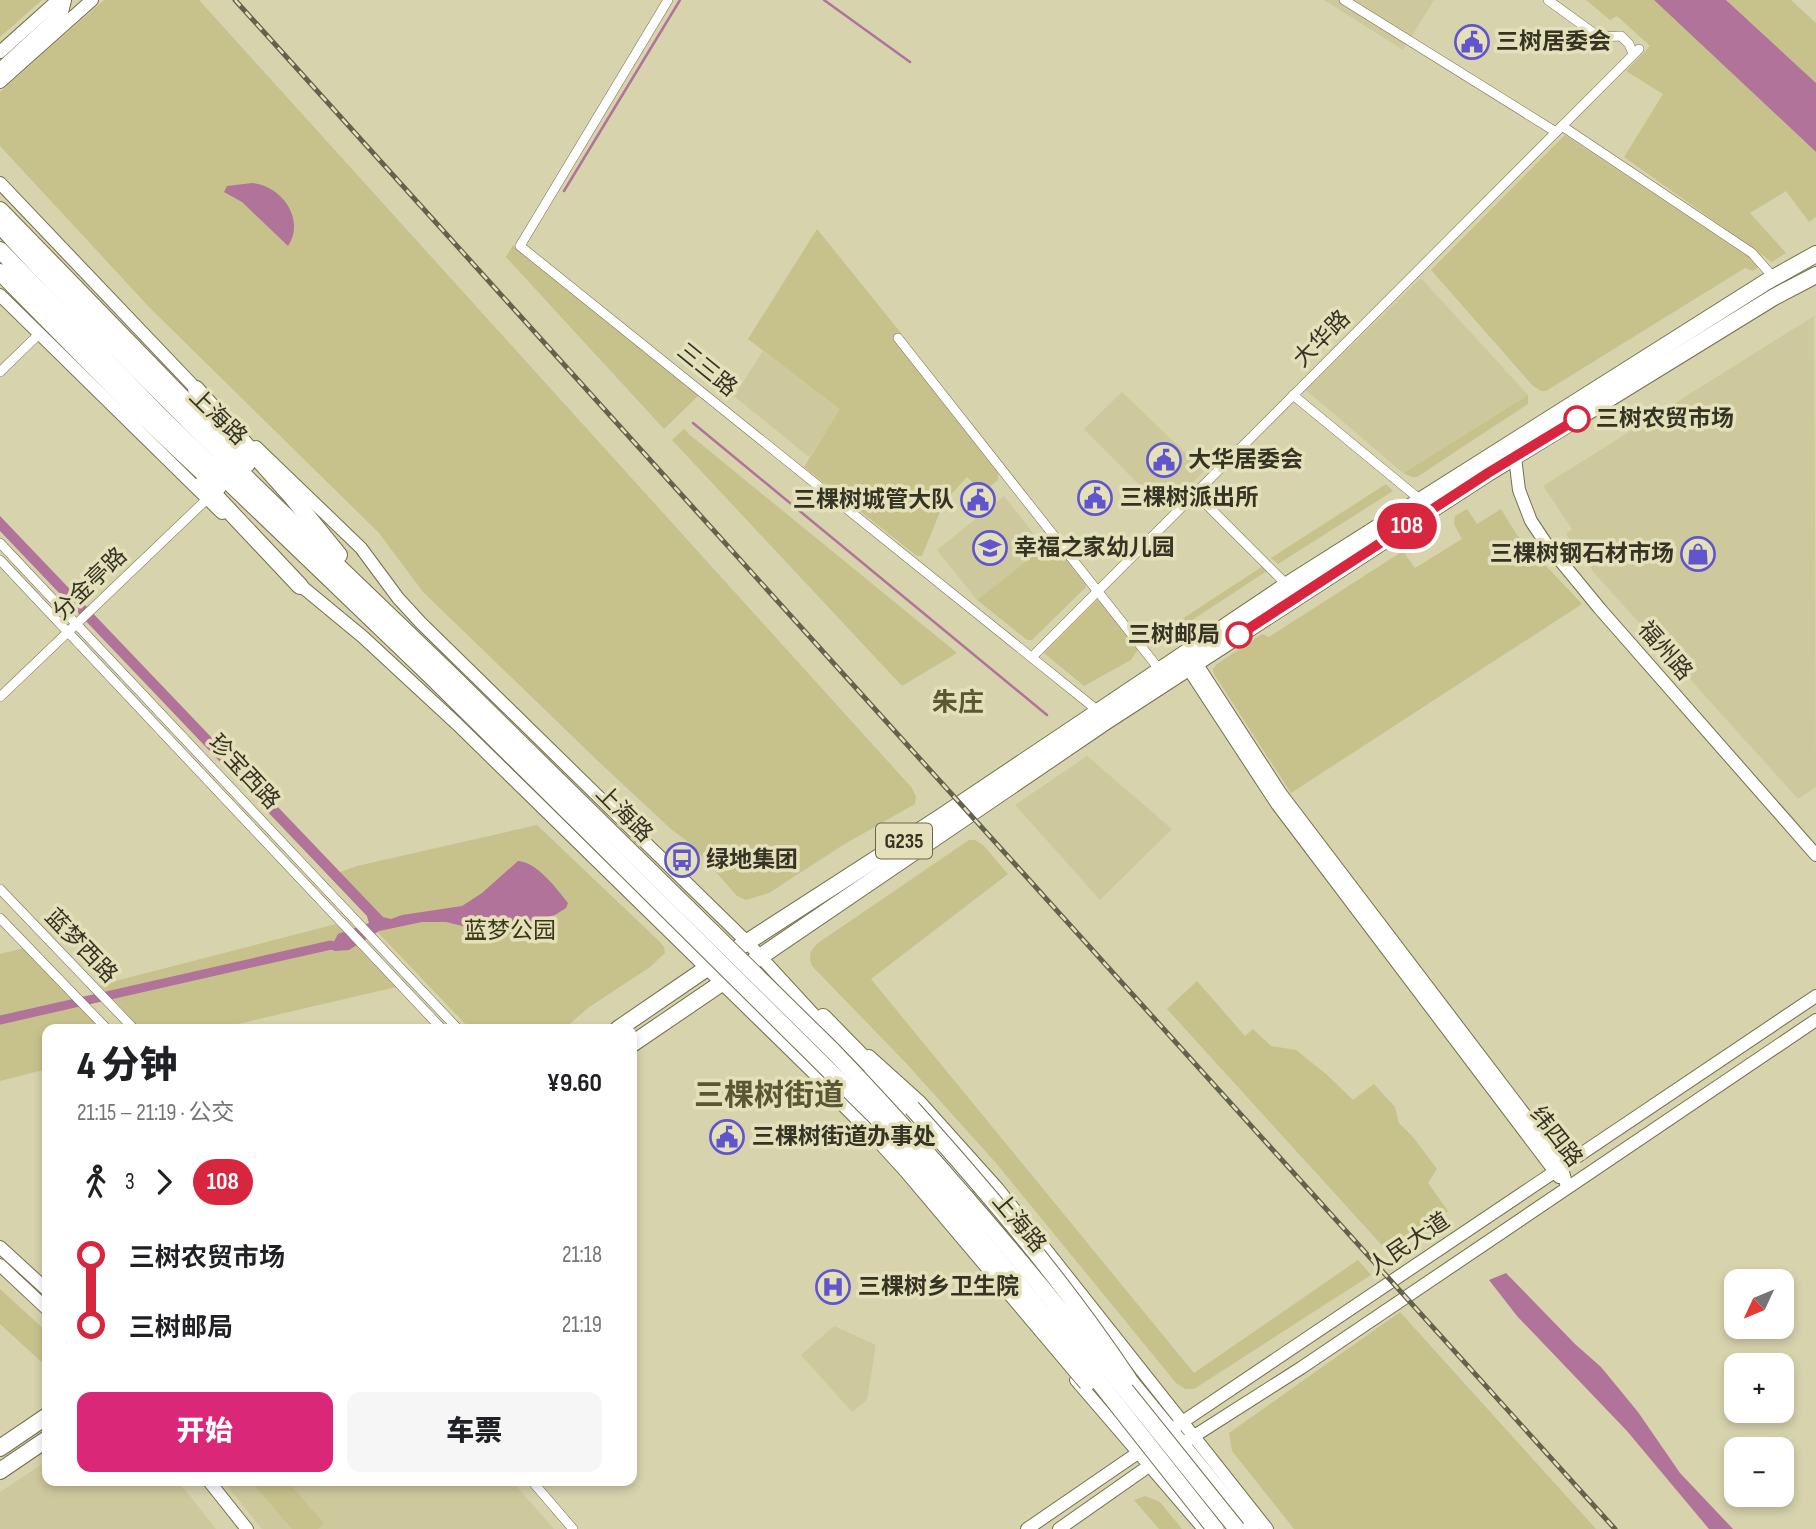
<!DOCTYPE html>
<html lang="zh">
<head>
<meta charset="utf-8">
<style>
  body { margin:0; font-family:"Sofia Sans Condensed","Noto Sans SC",sans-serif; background:#f6f6f6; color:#202124; height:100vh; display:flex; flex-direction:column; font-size:26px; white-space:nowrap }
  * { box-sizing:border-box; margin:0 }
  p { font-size:23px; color:#757577 }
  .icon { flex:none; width:38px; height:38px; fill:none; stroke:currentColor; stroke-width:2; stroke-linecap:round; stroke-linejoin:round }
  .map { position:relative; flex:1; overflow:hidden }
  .drawer { position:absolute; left:42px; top:1024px; width:595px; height:462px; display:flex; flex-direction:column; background:#fff; border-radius:14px; box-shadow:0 4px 10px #0003 }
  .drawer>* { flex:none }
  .badge { padding:0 14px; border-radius:23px; font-size:24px; line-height:46px }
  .needle { width:46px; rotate:226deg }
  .tools { position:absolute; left:1724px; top:1269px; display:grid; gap:14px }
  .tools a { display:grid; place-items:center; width:70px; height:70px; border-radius:14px; background:#fff; box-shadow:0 4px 10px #0003; font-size:35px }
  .map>.badge { position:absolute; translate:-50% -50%; box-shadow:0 0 0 4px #fff }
  .legs { display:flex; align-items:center; gap:10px; height:77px; padding:0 35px; font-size:23px }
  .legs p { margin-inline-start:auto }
  .overview { display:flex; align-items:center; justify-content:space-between; height:119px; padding:0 35px }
  h1 { font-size:38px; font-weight:800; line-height:52px }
  .primary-button { display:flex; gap:14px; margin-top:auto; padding:14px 35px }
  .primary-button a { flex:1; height:80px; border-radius:14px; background:#db2777; color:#fff; font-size:28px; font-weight:800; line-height:80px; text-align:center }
  .primary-button a+a { background:#f6f6f6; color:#202124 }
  ul { padding:0 35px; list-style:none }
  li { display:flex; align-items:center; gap:24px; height:70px; font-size:26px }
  li i { display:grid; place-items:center; width:10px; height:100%; margin:0 9px; background:currentColor }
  li i::after { content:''; width:18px; height:18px; margin:-9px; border:5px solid; border-radius:50%; background:#fff }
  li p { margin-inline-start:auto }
  li:first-child i { background:linear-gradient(#0000 50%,currentColor 0) }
  li:last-child i { background:linear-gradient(currentColor 50%,#0000 0) }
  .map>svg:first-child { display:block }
  .built { fill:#cec99c }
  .green { fill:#c7c28c }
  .water { fill:#b17399 }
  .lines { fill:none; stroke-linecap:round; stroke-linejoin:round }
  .stream { stroke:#b17399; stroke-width:2.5 }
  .canal { stroke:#b17399; stroke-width:9 }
  .street-casing { stroke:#736f4d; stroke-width:10 }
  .secondary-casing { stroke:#736f4d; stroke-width:14 }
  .highway-casing { stroke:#736f4d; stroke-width:18 }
  .street { stroke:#fff; stroke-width:9 }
  .secondary { stroke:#fff; stroke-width:12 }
  .highway { stroke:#fff; stroke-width:16 }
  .rail-casing { stroke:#64624c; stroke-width:5 }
  .rail { stroke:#e4e0ba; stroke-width:2.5; stroke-dasharray:8; stroke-linecap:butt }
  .highway-bridge-casing { stroke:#736f4d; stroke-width:18; stroke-linecap:butt }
  .highway-bridge { stroke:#fff; stroke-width:16 }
  .line-1-casing { stroke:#fff; stroke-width:16 }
  .line-1 { stroke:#d7263d; stroke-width:10 }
  .stop-1-dot { fill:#fff; stroke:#d7263d; stroke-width:3.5 }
  .labels { text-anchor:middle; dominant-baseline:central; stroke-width:7; stroke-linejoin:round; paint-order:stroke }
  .shield { fill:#e4e0ba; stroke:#6a6751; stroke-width:2 }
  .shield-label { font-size:21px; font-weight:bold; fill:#353324 }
  .poi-label { font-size:23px; font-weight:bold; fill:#353324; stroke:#e4e0ba; text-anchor:start }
  .street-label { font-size:23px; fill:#353324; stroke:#e4e0ba }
  .stop-label { font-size:23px; font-weight:bold; fill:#353324; stroke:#e4e0ba; text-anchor:start }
  .park-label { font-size:23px; fill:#3b3717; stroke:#e4e0ba }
  .quarter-label { font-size:26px; font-weight:bold; fill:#5a5735; stroke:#e4e0ba }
  .district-label { font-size:30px; font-weight:bold; fill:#5a5735; stroke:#e4e0ba }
</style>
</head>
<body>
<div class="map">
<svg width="1816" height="1529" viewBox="0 0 1816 1529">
  <rect width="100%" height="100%" fill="#d7d3ad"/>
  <!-- built -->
  <g class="built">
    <path d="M1324,0H1434L1403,50Z"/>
    <path d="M1421,278L1528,395L1403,473L1306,390Z"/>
    <path d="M1814,316L1816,787L1798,799L1595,574L1566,534L1572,529L1543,486Z"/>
    <path d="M763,351L841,409L809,457L734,396Z"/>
    <path d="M1122,392L1204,471L1165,511L1084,429Z"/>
    <path d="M1004,496L1044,547L977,600L937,550Z"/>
    <path d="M1087,756L1172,829L1100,900L1015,805Z"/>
    <path d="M834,1326L876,1345L867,1400L852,1412L801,1355Z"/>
    <path d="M47,1461V1480L178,1481L216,1529H0V1492Z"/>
    <path d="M223,1481H512L554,1529H262Z"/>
  </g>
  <!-- green -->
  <g class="green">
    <path d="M0,0H42L0,37Z"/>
    <path d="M104,0H199L912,788L916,797L915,804L843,845L769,893L746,900L737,896L691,844L672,830L600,763L423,592L379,533L149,307L0,146V92Z"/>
    <path d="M1586,0H1654L1816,152V217L1809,222L1786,191L1750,213L1786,253L1772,262L1624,157L1663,94L1626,71L1650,46L1617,16L1610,20Z"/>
    <path d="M1726,0H1791L1816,23V83Z"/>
    <path d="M1565,135L1754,260L1759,267L1753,271L1745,268L1546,391H1541L1533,386L1431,270Z"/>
    <path d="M817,229L901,333L896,339L998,472V480L984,491L982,492L967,477L944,502L922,556H917L804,467L840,409L748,339Z"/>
    <path d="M513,245L700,394L664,429L506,257Z"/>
    <path d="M1528,395V404L1417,477H1412L1403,473Z"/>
    <path d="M684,429L690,435L957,653L902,686L672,440Z"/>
    <path d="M1386,484L1393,491L1278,564L1271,558Z"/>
    <path d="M1467,509L1477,524L1501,509L1517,535L1582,604L1291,793L1214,674L1213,669L1217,664L1262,634L1269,637L1403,551L1415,568L1462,539L1454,524L1455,516Z"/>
    <path d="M1052,541L1085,583L1086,587L1032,640H1027L977,600Z"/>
    <path d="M1263,566L1267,571L1154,645L1150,640Z"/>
    <path d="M1098,599L1138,649L1131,660L1084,686L1044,653Z"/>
    <path d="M537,825L660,942L664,947L665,953L650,967L588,1008L564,1029H470L369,923L367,916L329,876L357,866Z"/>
    <path d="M969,840H975L983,845L1008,874L871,979L1194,1373L1358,1260L1371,1275L1194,1389H1185L1176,1383L996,1163L905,1062L812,966C808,955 810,951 818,943Z"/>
    <path d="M336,924L396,987L216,1029H141L100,985Z"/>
    <path d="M29,947L107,1029H47V1069L0,1081V954Z"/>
    <path d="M1197,981L1245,1036L1253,1029L1271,1046L1296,1050L1326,1074L1353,1100L1374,1084L1395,1107L1399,1123L1413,1137L1437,1169L1428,1183L1448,1211L1389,1253L1167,1009Z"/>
    <path d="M0,1289L47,1332V1367L0,1324Z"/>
    <path d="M1400,1312L1596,1529H1294L1232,1451L1229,1433Z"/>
    <path d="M263,1481H287L324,1523L318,1529H292L256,1487Z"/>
    <path d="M1145,1496L1160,1502L1182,1529H1159L1134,1500Z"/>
  </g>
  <!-- water -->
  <g class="water">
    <path d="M1654,0H1726L1816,83V152Z"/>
    <path d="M252,183C281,185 306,219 288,246L242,202L224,192L227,186Z"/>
    <path d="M0,516L383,917L391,919L402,915L462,906L482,893L518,861C537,862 557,889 568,903L566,908L555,915L501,930L475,929L446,922H422L379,931L349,950L335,951L330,949L338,934L369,923L367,916L0,531Z"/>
    <path d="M1506,1273L1575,1344L1601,1367L1638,1412L1680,1473L1733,1529H1709L1627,1431L1517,1316L1489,1280Z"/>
  </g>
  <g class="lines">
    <!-- stream -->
    <g class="stream">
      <path d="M824,0L910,62"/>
      <path d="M564,191L680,0"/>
      <path d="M693,423L1047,715"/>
    </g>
    <!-- canal -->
    <path class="canal" d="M0,1020L331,945"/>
    <!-- street casing -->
    <g class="street-casing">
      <g id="street">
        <path d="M668,0L520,246L1092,706"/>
        <path d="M1344,0L1556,132"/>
        <path d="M1548,0L1599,37L1621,36L1629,44L1633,54"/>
        <path d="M1562,126L1752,253L1774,278"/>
        <path d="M898,338L1159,669"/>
        <path d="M0,372L39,334"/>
        <path d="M1293,395L1423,502"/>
        <path d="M1195,493L1287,585"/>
        <path d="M0,543L458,1029"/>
        <path d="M0,560L442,1029"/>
        <path d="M1033,656L1639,49"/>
        <path d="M0,697L207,499"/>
        <path d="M0,889L134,1029"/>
        <path d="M0,918L107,1029"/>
        <path d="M531,1480L573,1529"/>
      </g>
    </g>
    <!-- secondary casing -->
    <g class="secondary-casing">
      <g id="secondary">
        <path d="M0,52L58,0"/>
        <path d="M0,82L92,0"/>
        <path d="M0,183L200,393"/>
        <path d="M0,295L222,513"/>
        <path d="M256,447L361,548L398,598L421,623L747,942L826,1028"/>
        <path d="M1515,457L1519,490L1531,521L1545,542L1600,609L1816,855"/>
        <path d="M294,580L363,637L457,724L829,1088"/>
        <path d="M1196,663L1281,794L1560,1161L1567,1187"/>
        <path d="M1188,668L1277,804L1559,1177"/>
        <path d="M869,1056L920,1102L998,1189L1267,1529"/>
        <path d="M869,1075L970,1186"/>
        <path d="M0,1247L47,1290"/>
        <path d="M0,1265L47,1309"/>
        <path d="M1125,1372L1253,1529"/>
        <path d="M1076,1380L1204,1529"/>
        <path d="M1166,1433L1816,996"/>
        <path d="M1177,1447L1301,1368L1816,1020"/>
        <path d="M208,1480L247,1529"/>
        <path d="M1027,1529L1145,1448"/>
        <path d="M1059,1529L1156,1461"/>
      </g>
    </g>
    <!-- highway casing -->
    <g class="highway-casing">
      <g id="highway">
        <path d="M0,72L54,22L60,12L63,0"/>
        <path d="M0,210L247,464"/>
        <path d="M0,225C142,382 297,526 449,673"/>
        <path d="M0,250L160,416L438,683"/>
        <path d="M0,272L133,407L218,487"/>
        <path d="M196,389L291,496L339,555"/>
        <path d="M203,483L300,586"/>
        <path d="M823,1017L912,1108"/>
        <path d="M618,1029L707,968L941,817L1287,585L1766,282L1816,254"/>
        <path d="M632,1044L1105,722L1488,473L1774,297L1816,275"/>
        <path d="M823,1082L877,1137"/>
        <path d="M0,1448L47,1416"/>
        <path d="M0,1471L47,1439"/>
      </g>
    </g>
    <!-- street -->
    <use href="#street" class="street"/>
    <!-- secondary -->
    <use href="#secondary" class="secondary"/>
    <!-- highway -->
    <use href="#highway" class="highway"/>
    <!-- rail casing -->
    <g class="rail-casing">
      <path id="rail" d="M235,0L1615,1529"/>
    </g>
    <!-- rail -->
    <use href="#rail" class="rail"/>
    <!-- highway-bridge casing -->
    <g class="highway-bridge-casing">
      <g id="highway-bridge">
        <path d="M449,673L833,1051C978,1202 1106,1366 1237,1529"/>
        <path d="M438,683L873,1114L921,1167L1076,1353L1215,1529"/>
        <path d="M912,1108C989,1194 1064,1282 1128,1378"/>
        <path d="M877,1137L907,1170L1087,1383"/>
      </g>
    </g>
    <!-- highway-bridge -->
    <use href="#highway-bridge" class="highway-bridge"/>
  </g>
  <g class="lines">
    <!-- line-1 casing -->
    <g class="line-1-casing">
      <path id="line-1" d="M1239,635L1488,473L1577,419"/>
    </g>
    <!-- line-1 -->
    <use href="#line-1" class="line-1"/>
  </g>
  <!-- icons -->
  <defs>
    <g id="civic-ring" transform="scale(1.75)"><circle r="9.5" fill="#e4e0ba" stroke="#6155ce" stroke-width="1.5"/><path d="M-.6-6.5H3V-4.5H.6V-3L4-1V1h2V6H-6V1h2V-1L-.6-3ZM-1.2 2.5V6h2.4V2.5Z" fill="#6155ce"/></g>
    <g id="school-ring" transform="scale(1.75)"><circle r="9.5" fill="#e4e0ba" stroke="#6155ce" stroke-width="1.5"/><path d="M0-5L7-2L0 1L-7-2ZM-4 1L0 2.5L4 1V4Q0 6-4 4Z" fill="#6155ce"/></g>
    <g id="shop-ring" transform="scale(1.75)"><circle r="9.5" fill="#e4e0ba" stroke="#6155ce" stroke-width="1.5"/><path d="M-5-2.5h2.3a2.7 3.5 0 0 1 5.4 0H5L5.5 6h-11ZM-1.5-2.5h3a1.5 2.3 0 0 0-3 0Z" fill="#6155ce"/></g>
    <g id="bus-ring" transform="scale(1.75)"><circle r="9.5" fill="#e4e0ba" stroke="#6155ce" stroke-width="1.5"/><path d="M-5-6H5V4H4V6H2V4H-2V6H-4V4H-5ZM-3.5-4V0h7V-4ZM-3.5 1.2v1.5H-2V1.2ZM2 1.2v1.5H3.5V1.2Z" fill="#6155ce"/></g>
    <g id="hospital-ring" transform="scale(1.75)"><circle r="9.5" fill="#e4e0ba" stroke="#6155ce" stroke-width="1.5"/><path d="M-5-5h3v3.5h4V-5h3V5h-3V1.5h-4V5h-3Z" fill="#6155ce"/></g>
  </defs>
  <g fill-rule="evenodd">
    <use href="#civic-ring" x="1472" y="42"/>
    <use href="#civic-ring" x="1164" y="460"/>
    <use href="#civic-ring" x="1095" y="498"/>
    <use href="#civic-ring" x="978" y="500"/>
    <use href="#school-ring" x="990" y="548"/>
    <use href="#shop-ring" x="1698" y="554"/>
    <use href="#bus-ring" x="682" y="860"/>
    <use href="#civic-ring" x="727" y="1137"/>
    <use href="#hospital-ring" x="833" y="1287"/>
  </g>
  <!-- markers -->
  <g class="stop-1-dot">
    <circle cx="1577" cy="419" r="12"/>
    <circle cx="1239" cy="635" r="12"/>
  </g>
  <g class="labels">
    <!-- shield labels -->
    <rect class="shield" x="876" y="823.5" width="56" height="35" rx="5"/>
    <g class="shield-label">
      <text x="904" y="841">G235</text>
    </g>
    <!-- poi labels -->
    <g class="poi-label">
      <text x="1496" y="42">三树居委会</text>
      <text x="1188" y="460">大华居委会</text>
      <text x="1120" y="498">三棵树派出所</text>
      <text x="954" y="500" text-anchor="end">三棵树城管大队</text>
      <text x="1014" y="548">幸福之家幼儿园</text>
      <text x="1674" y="554" text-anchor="end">三棵树钢石材市场</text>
      <text x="706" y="860">绿地集团</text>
      <text x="752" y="1137">三棵树街道办事处</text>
      <text x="858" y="1287">三棵树乡卫生院</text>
    </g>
    <!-- street labels -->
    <g class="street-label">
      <text transform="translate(1322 339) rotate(-45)">大华路</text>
      <text transform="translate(707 370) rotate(39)">三三路</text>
      <text transform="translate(218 417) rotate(44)">上海路</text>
      <text transform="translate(90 584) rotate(-44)">分金亭路</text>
      <text transform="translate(1665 651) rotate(49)">福州路</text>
      <text transform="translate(244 772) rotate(47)">珍宝西路</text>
      <text transform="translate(624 814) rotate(45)">上海路</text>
      <text transform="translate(81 946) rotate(46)">蓝梦西路</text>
      <text transform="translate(1556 1137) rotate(52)">纬四路</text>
      <text transform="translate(1019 1223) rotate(50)">上海路</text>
      <text transform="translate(1409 1244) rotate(-34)">人民大道</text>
    </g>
    <!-- stop labels -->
    <g class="stop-label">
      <text x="1596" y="419">三树农贸市场</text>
      <text x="1220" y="635" text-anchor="end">三树邮局</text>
    </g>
    <!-- park labels -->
    <g class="park-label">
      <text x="510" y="931">蓝梦公园</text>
    </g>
    <!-- quarter labels -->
    <g class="quarter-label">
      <text x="958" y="703">朱庄</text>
    </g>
    <!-- district labels -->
    <g class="district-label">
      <text x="769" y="1096">三棵树街道</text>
    </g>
  </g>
</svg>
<div class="tools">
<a><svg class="needle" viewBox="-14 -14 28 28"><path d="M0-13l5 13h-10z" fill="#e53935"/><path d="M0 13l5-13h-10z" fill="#757577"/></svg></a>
<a>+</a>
<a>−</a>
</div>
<b class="badge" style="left:1407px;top:526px;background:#d7263d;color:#fff">108</b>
<section class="drawer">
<div class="overview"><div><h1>4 分钟</h1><p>21:15 – 21:19 · 公交</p></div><b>¥9.60</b></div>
<div class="legs"><svg class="icon" aria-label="walk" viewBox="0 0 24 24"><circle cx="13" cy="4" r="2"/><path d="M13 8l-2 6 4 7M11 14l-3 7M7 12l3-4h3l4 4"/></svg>3<svg class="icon" aria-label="forward" viewBox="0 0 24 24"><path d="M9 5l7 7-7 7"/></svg><b class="badge" style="background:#d7263d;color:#fff">108</b></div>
<ul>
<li><i style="color:#d7263d"></i><b>三树农贸市场</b><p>21:18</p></li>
<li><i style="color:#d7263d"></i><b>三树邮局</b><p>21:19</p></li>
</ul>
<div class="primary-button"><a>开始</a><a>车票</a></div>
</section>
</div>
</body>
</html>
